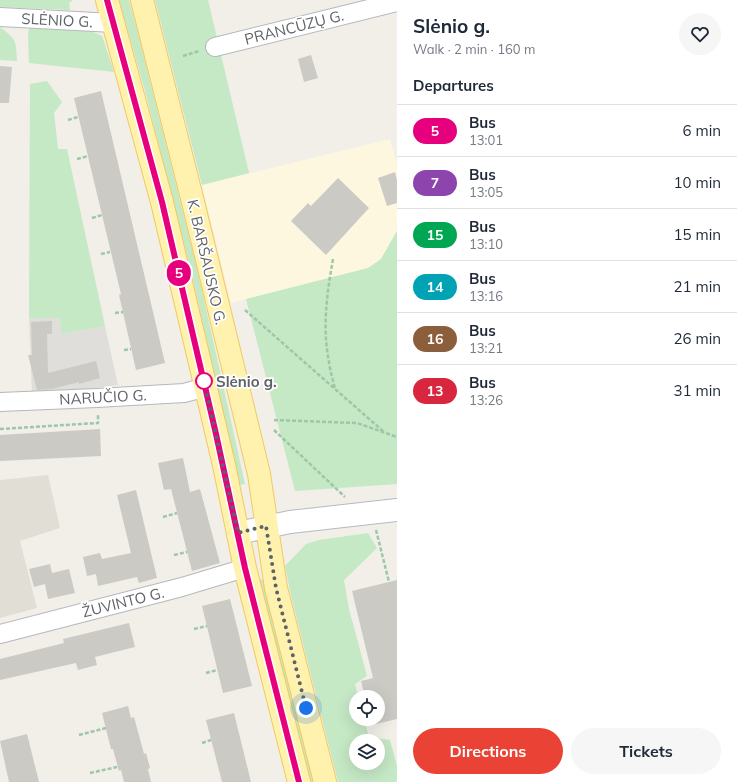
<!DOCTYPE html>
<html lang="en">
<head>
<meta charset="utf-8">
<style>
  body { margin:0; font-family:Mulish,sans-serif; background:#f6f6f7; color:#1f2937; height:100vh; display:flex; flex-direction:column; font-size:15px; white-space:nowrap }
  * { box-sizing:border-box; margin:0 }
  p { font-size:13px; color:#747a83 }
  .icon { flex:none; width:22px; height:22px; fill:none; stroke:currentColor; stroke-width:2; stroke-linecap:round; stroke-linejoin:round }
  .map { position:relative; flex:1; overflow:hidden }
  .details { display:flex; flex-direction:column; background:#fff; width:340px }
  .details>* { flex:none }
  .badge { padding:0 8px; border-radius:13px; font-size:14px; line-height:26px }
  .buttons { position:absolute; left:349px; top:690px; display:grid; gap:8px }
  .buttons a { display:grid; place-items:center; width:36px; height:36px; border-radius:50%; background:#fff; box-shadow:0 4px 16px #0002; font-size:20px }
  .you { position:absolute; width:20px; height:20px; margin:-10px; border:3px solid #fff; border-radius:50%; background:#1a73e8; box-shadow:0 0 0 6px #1a73e833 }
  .map>.badge { position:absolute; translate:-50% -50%; box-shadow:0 0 0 2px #fff }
  h2 { padding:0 16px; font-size:15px; line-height:36px }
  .round { display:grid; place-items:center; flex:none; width:42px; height:42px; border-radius:21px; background:#f6f6f7 }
  .head { display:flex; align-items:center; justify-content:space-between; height:68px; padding:0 16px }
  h1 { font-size:19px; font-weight:700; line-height:30px }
  .action { display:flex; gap:8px; margin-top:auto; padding:8px 16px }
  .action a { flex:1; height:46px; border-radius:24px; background:#ea4335; color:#fff; font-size:16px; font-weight:700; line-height:46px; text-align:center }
  .action a+a { background:#f6f6f7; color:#1f2937 }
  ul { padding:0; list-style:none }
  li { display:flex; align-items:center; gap:12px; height:52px; padding:0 16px; border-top:1px solid #e0e1e3 }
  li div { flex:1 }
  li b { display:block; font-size:15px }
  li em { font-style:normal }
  li .badge { min-width:44px; font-weight:700; text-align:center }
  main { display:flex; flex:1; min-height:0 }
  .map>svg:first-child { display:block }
  .commercial { fill:#fef7e0 }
  .industrial { fill:#e0deda }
  .education { fill:#e1ded6 }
  .green { fill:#c5e8c5; fill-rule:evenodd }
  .building { fill:#cccac5 }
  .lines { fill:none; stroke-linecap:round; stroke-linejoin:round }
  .street-casing { stroke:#b5b8bc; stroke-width:20 }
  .secondary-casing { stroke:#b6babf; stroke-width:24 }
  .primary-casing { stroke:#f2c960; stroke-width:24 }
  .path { stroke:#9cc7a9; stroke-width:2.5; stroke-dasharray:4 2; stroke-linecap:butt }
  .street { stroke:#fff; stroke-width:18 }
  .secondary { stroke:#fff; stroke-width:22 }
  .primary { stroke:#fff2af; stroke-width:22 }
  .line-casing { stroke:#fff; stroke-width:9 }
  .line { stroke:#e6007e; stroke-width:6 }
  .walk { stroke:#5f6368; stroke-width:4; stroke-dasharray:0 7.2 }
  .stop-dot { fill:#fff; stroke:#e6007e; stroke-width:2 }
  .labels { text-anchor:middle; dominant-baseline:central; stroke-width:3.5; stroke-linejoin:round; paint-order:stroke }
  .street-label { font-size:15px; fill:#5f6368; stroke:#fff }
  .stop-label { font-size:15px; font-weight:bold; fill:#5f6368; stroke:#fff; text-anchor:start }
</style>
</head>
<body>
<main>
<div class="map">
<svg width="397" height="782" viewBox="0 0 397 782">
  <rect width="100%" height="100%" fill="#f1efe8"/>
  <!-- commercial -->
  <path class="commercial" d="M390,139L397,164V231L381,259L368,268L231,303L202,185Z"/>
  <!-- industrial -->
  <path class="industrial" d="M29,318H60L61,334L105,326L118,385L32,396Z"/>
  <!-- education -->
  <path class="education" d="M48,475L60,528L20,541L37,608L0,618V480Z"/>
  <!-- green -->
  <g class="green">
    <path d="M0,0H73L69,3L70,10L0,7Z"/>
    <path d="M119,0H129L139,37L197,268L245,484L239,485L191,271L144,87Z"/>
    <path d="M155,0H208L249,173L202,185Z"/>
    <path d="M0,27C17,40 16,41 17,61L0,60Z"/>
    <path d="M30,27L91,31L102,36L114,72L29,63L28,33L29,29Z"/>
    <path d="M47,81L62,102L54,113L58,149H67L105,326L61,334L60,318H29L30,84Z"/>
    <path d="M397,231V484L295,491L246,299L368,268L381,259Z"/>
    <path d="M368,533L377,548L344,580L349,609L367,676L355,684L358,697H356V719H364L369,737L390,740L397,766V782H338L291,596L285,566L306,544L319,540ZM356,741H378V763H356Z"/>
    <path d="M261,579L264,581L314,782H308L259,581Z"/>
  </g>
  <!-- building -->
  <g class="building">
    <path d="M311,55L318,78L304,82L298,59Z"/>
    <path d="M0,66L12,67L9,103H0Z"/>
    <path d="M101,91L165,363L136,370L119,295L121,294L74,98Z"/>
    <path d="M395,172L397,180V203L387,206L378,178Z"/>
    <path d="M338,178L369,208L326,255L291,221L308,203L311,206Z"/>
    <path d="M52,321V334H47L48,373L96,361L100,378L79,384V382L52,389L37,390L28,355H32L31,322Z"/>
    <path d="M100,429L101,456L0,461V435Z"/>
    <path d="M183,458L190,492L200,489L220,563L192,571L171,489L164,490L158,463Z"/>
    <path d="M136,490L157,578L139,583L137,577L98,586L96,574L87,576L83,557L100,553L102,559L131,553L117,495Z"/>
    <path d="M50,564L52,573L69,569L75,593L48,599L45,584L34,587L29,569Z"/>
    <path d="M397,580V719L372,725L370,719H378V697H365L361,681L373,678L352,591Z"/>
    <path d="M230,599L252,686L223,693L202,606Z"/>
    <path d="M129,623L135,647L95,657L97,665L78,670L76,663L0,680V659L64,643L63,639Z"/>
    <path d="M128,706L131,718L134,717L144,754L146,753L150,768L148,769L151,782H124L121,770L119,771L113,749H111L102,713Z"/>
    <path d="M234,713L251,782H222L206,720Z"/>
    <path d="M27,734L39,782H9L0,741Z"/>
  </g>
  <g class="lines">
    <!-- street casing -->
    <g class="street-casing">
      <g id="street">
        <path d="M0,17L114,23"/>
        <path d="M215,47L397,2"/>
        <path d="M0,402L97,398L184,393L206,387"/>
        <path d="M0,634L182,587L245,568"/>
      </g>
    </g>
    <!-- secondary casing -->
    <g class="secondary-casing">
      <path id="secondary" d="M238,533L290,522L397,510"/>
    </g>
    <!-- primary casing -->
    <g class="primary-casing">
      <g id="primary">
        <path d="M107,0L162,202L224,465L245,568L299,782"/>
        <path d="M142,0L193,202L259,474L276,588L325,782"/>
      </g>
    </g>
    <!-- path -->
    <g class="path">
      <path d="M183,56L199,51"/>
      <path d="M68,120L78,117"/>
      <path d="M77,159L88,156"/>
      <path d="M92,218L102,215"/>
      <path d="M101,254L110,252"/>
      <path d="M333,259C327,293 322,327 329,362C330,371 333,380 335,389"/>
      <path d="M245,310L384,432"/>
      <path d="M115,313L123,312"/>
      <path d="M124,350L131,349"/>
      <path d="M274,420L357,423L397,437"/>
      <path d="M0,429L98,423V415"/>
      <path d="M274,430L345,497"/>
      <path d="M163,517L177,513"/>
      <path d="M376,530L389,582"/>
      <path d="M174,555L187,552"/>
      <path d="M194,629L207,626"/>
      <path d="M206,673L217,670"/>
      <path d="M79,735L106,728"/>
      <path d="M202,743L211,740"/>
      <path d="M90,773L117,767"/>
    </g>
    <!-- street -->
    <use href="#street" class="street"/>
    <!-- secondary -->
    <use href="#secondary" class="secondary"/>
    <!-- primary -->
    <use href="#primary" class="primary"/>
  </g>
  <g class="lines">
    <!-- line casing -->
    <g class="line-casing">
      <path id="line" d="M107,0L162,202L216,434L245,568L299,782"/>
    </g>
    <!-- line -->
    <use href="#line" class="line"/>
    <!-- walk -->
    <path class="walk" d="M204,381L238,533L266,526L276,588L306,708"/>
  </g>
  <!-- markers -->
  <circle class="stop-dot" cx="204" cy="381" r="8"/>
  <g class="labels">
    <!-- street labels -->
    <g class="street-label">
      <text transform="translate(57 20) rotate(3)">SLĖNIO G.</text>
      <text transform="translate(294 27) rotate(-14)">PRANCŪZŲ G.</text>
      <text transform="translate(207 262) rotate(77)">K. BARŠAUSKO G.</text>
      <text transform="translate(103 397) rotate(-3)">NARUČIO G.</text>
      <text transform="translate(123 602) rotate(-14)">ŽUVINTO G.</text>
    </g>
    <!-- stop labels -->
    <g class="stop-label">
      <text x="216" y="381">Slėnio g.</text>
    </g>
  </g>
</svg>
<div class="buttons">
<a><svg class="icon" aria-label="locate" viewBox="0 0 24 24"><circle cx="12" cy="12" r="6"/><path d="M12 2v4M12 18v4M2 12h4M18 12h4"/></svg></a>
<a><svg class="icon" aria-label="layers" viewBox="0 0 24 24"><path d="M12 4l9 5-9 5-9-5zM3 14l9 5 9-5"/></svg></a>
</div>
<div class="you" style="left:306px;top:708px"></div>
<b class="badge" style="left:179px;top:273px;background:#e6007e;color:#fff">5</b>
</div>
<section class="details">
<div class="head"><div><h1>Slėnio g.</h1><p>Walk · 2 min · 160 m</p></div><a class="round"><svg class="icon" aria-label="heart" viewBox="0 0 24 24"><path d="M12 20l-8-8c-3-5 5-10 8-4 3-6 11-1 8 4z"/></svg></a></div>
<h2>Departures</h2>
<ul>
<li><span class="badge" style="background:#e6007e;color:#fff">5</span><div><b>Bus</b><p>13:01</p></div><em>6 min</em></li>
<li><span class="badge" style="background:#8e44ad;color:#fff">7</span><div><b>Bus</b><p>13:05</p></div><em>10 min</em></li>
<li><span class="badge" style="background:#00a651;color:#fff">15</span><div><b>Bus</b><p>13:10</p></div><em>15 min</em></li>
<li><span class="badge" style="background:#00a3b4;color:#fff">14</span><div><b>Bus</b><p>13:16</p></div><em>21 min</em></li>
<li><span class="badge" style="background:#8b5e3c;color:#fff">16</span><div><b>Bus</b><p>13:21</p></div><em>26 min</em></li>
<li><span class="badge" style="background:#d7263d;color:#fff">13</span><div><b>Bus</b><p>13:26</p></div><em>31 min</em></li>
</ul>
<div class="action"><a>Directions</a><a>Tickets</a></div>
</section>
</main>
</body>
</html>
